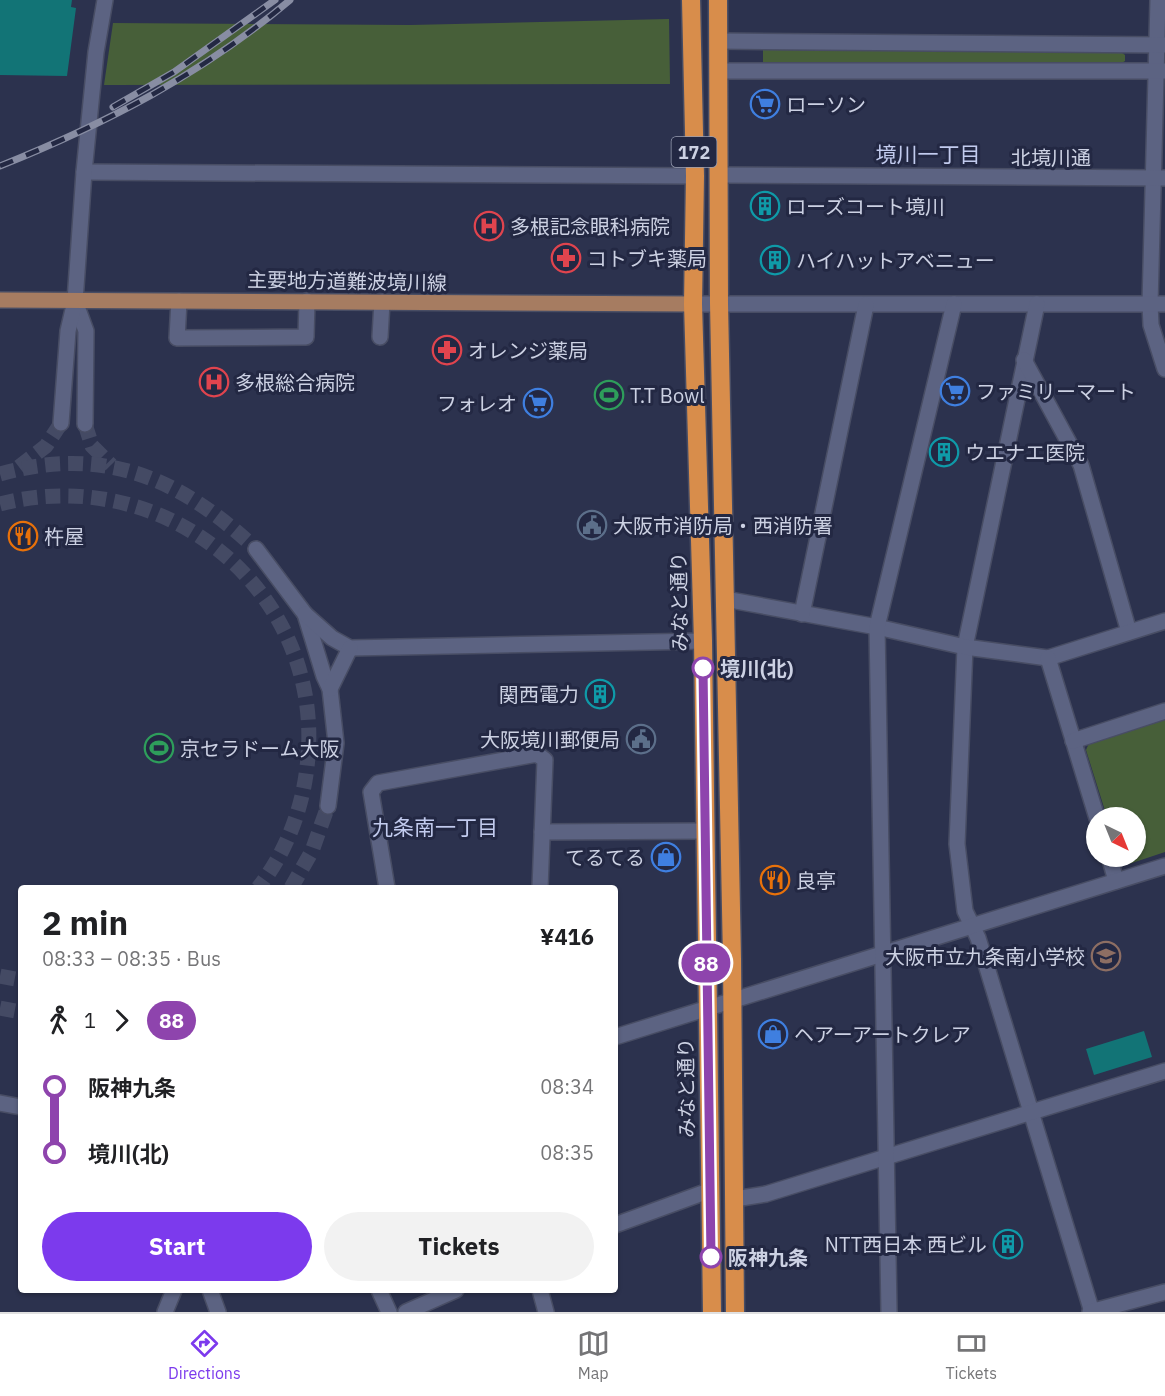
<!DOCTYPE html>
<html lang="en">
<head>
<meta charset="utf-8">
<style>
  body { margin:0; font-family:"IBM Plex Sans","Noto Sans JP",sans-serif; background:#f2f2f2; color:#202124; height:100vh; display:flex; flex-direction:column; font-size:22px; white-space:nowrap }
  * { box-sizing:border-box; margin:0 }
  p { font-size:20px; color:#757577 }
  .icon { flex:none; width:33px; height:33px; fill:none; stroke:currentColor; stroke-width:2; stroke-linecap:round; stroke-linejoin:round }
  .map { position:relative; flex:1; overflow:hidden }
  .drawer { position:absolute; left:18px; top:885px; width:600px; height:408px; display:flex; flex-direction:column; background:#fff; border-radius:6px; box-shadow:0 2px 4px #0004 }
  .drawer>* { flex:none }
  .badge { padding:0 12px; border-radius:20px; font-size:21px; line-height:39px }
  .needle { width:39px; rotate:137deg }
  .fabs { position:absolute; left:1086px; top:807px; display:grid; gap:12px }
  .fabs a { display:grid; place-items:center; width:60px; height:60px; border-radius:50%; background:#fff; box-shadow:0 2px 4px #0004; font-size:30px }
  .map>.badge { position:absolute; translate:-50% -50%; box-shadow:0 0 0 3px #fff }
  .legs { display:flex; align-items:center; gap:9px; height:66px; padding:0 24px; font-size:20px }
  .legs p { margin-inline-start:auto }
  .headline { display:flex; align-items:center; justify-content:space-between; height:102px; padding:0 24px }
  h1 { font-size:33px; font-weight:700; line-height:45px }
  .button { display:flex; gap:12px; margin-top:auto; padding:12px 24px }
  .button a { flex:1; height:69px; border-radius:36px; background:#7c3aed; color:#fff; font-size:24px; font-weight:700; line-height:69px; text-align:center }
  .button a+a { background:#f2f2f2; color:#202124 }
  ul { padding:0 24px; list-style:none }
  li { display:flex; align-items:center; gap:21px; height:66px; font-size:22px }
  li i { display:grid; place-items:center; width:9px; height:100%; margin:0 8px; background:currentColor }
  li i::after { content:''; width:15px; height:15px; margin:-8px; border:4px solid; border-radius:50%; background:#fff }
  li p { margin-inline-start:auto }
  li:first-child i { background:linear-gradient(#0000 50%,currentColor 0) }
  li:last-child i { background:linear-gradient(currentColor 50%,#0000 0) }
  .menu { display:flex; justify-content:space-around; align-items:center; height:84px; border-top:2px solid #e0e0e0; background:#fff; font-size:16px; color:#757577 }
  .menu a { display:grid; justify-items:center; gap:3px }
  .menu .selected { color:#7c3aed }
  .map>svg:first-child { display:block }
  .green { fill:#475f39 }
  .water { fill:#127476 }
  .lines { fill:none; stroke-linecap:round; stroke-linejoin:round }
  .minor-tunnel { stroke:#444a64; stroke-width:15; stroke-dasharray:15 8; stroke-linecap:butt }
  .minor-casing { stroke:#484d64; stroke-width:18 }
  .major-casing { stroke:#484d64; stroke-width:18 }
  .highway-casing { stroke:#484d64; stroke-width:21 }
  .minor { stroke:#5c6382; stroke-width:15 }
  .major { stroke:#a67c61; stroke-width:15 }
  .highway { stroke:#d88d4b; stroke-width:18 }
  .rail-casing { stroke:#888da3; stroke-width:7 }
  .rail { stroke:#232843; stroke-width:4.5; stroke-dasharray:14; stroke-linecap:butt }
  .line-1-casing { stroke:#fff; stroke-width:14 }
  .line-1 { stroke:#8e44ad; stroke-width:9 }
  .stop-1-dot { fill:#fff; stroke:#8e44ad; stroke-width:3 }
  .labels { text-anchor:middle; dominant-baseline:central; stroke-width:6; stroke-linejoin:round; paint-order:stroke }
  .shield { fill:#232843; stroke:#999eb3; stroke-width:1.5 }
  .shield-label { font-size:18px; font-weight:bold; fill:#ccd1e3 }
  .poi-label { font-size:20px; fill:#ccd1e3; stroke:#232843; text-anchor:start }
  .street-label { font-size:20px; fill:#ccd1e3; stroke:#232843 }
  .stop-label { font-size:20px; font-weight:bold; fill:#ccd1e3; stroke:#232843; text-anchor:start }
  .neighbourhood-label { font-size:21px; fill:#c2cbee; stroke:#232843 }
</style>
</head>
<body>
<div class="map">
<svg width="1165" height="1312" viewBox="0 0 1165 1312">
  <rect width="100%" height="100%" fill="#2c324e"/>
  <!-- green -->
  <g class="green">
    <path d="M669,19L670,84L104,85L113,23L410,25Z"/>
    <path d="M763,50L1121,52L1125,55V61L1120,64L763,63Z"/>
    <path d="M1165,718V852L1129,864L1119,857L1136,856V818L1107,817L1086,750L1090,741Z"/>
  </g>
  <!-- water -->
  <g class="water">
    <path d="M0,0H72L71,7L76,8L67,76L0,75Z"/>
    <path d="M1144,1031L1152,1057L1094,1075L1086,1049Z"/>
  </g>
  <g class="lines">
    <!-- minor-tunnel -->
    <g class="minor-tunnel">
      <path d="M85,424L92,446L111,465"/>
      <path d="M19,467L46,446L61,423"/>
      <path d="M0,474C104,445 180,478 256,549"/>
      <path d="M0,504C167,461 328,594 307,767C302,811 285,854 258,888"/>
      <path d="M291,888L312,851L328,806"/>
      <path d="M0,976L21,980"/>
      <path d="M0,1008L21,1012"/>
    </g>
    <!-- minor casing -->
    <g class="minor-casing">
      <g id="minor">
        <path d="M1158,0L1150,304L1151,325L1165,369"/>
        <path d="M719,41L1165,45"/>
        <path d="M719,71H1165"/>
        <path d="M84,172L695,176"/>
        <path d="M720,175L1165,178"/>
        <path d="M75,301L86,331L85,424"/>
        <path d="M179,301L177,338L306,337L307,301"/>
        <path d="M693,304H1165"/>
        <path d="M1037,304L965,647L957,844L965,911L978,938L1092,1312"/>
        <path d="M380,337L382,302"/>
        <path d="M1024,360L1081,465L1129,632"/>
        <path d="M61,423L68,331L75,301L84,172L96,52L105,0"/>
        <path d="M256,549L305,614L324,676L330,689L336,743L328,806"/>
        <path d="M725,599L877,627L965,647L1048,658L1165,621"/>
        <path d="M305,614L332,638L350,648L703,641"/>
        <path d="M802,614L866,305"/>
        <path d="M1048,658L1097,818"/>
        <path d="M330,689L350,648"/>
        <path d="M1073,741L1165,711"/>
        <path d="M542,832L704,831"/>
        <path d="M1109,856L1116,881"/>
        <path d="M387,888L371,792L378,783L537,754L545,760L540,888"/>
        <path d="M615,1037L1165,866"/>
        <path d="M0,1103L21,1107"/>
        <path d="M735,1199L766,1194L1165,1071"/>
        <path d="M615,1225L711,1190"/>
        <path d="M210,1290L218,1312"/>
        <path d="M379,1290L389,1312"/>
        <path d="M540,1290L546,1312"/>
        <path d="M165,1312L174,1290"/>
        <path d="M406,1312L456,1290"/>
        <path d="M889,1312L877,627L954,304"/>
        <path d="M1090,1312L1165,1292"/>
      </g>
    </g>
    <!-- major casing -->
    <g class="major-casing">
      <path id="major" d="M0,300L693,304"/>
    </g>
    <!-- highway casing -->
    <g class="highway-casing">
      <g id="highway">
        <path d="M691,0L695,176L693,304L703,641L712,1312"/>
        <path d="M718,0L719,303L732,959L735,1312"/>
      </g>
    </g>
    <!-- minor -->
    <use href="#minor" class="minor"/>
    <!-- major -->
    <use href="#major" class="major"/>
    <!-- highway -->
    <use href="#highway" class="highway"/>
    <!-- rail casing -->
    <g class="rail-casing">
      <g id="rail">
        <path d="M113,107L174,72L275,0"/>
        <path d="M0,166C105,124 204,73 290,0"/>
      </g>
    </g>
    <!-- rail -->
    <use href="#rail" class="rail"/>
  </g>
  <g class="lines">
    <!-- line-1 casing -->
    <g class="line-1-casing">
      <path id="line-1" d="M703,668L711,1257"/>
    </g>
    <!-- line-1 -->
    <use href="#line-1" class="line-1"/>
  </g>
  <!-- icons -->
  <defs>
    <g id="supermarket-ring" transform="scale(1.5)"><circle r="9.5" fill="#232843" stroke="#3f7fe0" stroke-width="1.5"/><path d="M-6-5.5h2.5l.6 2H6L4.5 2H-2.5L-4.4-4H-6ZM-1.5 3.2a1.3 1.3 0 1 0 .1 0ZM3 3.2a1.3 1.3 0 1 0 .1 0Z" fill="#3f7fe0"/></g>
    <g id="building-ring" transform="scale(1.5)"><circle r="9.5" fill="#232843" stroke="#0f9aa8" stroke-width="1.5"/><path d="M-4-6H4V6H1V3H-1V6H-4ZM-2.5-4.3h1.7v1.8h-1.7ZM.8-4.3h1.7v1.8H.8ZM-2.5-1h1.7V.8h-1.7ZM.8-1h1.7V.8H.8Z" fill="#0f9aa8"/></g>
    <g id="hospital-ring" transform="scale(1.5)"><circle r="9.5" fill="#232843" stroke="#e0444e" stroke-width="1.5"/><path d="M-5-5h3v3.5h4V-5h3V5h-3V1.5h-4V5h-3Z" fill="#e0444e"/></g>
    <g id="pharmacy-ring" transform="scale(1.5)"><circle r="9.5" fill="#232843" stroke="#e0444e" stroke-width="1.5"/><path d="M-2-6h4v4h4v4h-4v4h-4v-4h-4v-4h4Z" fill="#e0444e"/></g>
    <g id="stadium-ring" transform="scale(1.5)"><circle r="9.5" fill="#232843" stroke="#2e9e5b" stroke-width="1.5"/><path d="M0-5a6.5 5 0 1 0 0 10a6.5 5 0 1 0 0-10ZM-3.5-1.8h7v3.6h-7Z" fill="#2e9e5b"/></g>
    <g id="civic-ring" transform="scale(1.5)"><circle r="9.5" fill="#232843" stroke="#5c6f8a" stroke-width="1.5"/><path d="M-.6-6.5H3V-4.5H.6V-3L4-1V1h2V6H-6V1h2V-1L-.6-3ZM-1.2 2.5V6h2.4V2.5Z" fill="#5c6f8a"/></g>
    <g id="restaurant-ring" transform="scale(1.5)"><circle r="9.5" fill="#232843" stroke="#e8710a" stroke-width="1.5"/><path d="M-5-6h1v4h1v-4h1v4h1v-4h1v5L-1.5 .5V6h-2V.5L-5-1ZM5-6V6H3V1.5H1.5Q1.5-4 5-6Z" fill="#e8710a"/></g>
    <g id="shop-ring" transform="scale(1.5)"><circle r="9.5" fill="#232843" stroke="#3f7fe0" stroke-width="1.5"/><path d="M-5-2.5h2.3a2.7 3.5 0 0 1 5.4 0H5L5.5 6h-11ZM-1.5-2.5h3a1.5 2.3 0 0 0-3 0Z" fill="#3f7fe0"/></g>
    <g id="school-ring" transform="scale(1.5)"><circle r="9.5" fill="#232843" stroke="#8d6e63" stroke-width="1.5"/><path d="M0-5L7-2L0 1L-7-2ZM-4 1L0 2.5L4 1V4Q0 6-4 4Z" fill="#8d6e63"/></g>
  </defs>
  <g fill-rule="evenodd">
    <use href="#supermarket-ring" x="765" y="104"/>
    <use href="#building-ring" x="765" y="206"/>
    <use href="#hospital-ring" x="489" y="226"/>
    <use href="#pharmacy-ring" x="566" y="258"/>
    <use href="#building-ring" x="775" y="260"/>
    <use href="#pharmacy-ring" x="447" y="350"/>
    <use href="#hospital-ring" x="214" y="382"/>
    <use href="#supermarket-ring" x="955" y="391"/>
    <use href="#stadium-ring" x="609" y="395"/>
    <use href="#supermarket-ring" x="538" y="403"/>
    <use href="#building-ring" x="944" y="452"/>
    <use href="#civic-ring" x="592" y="525"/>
    <use href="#restaurant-ring" x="23" y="536"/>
    <use href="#building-ring" x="600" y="694"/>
    <use href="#civic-ring" x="641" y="739"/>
    <use href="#stadium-ring" x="159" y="748"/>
    <use href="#shop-ring" x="666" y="857"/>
    <use href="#restaurant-ring" x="775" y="880"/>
    <use href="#school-ring" x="1106" y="956"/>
    <use href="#shop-ring" x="773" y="1034"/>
    <use href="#building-ring" x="1008" y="1244"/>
  </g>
  <!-- markers -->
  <g class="stop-1-dot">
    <circle cx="703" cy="668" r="10"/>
    <circle cx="711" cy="1257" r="10"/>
  </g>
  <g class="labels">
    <!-- shield labels -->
    <rect class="shield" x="671.5" y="137" width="45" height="30" rx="4.5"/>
    <g class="shield-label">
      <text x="694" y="152">172</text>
    </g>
    <!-- poi labels -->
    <g class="poi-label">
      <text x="786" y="104">ローソン</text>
      <text x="786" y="206">ローズコート境川</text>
      <text x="510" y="226">多根記念眼科病院</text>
      <text x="587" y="258">コトブキ薬局</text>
      <text x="796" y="260">ハイハットアベニュー</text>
      <text x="468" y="350">オレンジ薬局</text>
      <text x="235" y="382">多根総合病院</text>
      <text x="976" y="391">ファミリーマート</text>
      <text x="630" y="395">T.T Bowl</text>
      <text x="517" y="403" text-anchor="end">フォレオ</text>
      <text x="965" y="452">ウエナエ医院</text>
      <text x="613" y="525">大阪市消防局・西消防署</text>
      <text x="44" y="536">杵屋</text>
      <text x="579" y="694" text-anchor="end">関西電力</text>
      <text x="620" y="739" text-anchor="end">大阪境川郵便局</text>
      <text x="180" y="748">京セラドーム大阪</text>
      <text x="645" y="857" text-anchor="end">てるてる</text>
      <text x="796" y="880">良亭</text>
      <text x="1085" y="956" text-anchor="end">大阪市立九条南小学校</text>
      <text x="794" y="1034">ヘアーアートクレア</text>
      <text x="987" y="1244" text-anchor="end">NTT西日本 西ビル</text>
    </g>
    <!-- street labels -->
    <g class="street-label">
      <text x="1051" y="157">北境川通</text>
      <text transform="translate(347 281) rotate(1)">主要地方道難波境川線</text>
      <text transform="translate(679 602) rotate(-91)">みなと通り</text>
      <text transform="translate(686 1088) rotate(-91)">みなと通り</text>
    </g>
    <!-- stop labels -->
    <g class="stop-label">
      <text x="720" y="668">境川(北)</text>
      <text x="728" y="1257">阪神九条</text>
    </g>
    <!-- neighbourhood labels -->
    <g class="neighbourhood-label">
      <text x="928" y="154">境川一丁目</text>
      <text x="435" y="827">九条南一丁目</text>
    </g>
  </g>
</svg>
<div class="fabs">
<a><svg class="needle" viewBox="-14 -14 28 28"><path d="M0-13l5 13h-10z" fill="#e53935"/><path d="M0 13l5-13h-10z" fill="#757577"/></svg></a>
</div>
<b class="badge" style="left:706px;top:963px;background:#8e44ad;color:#fff">88</b>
<section class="drawer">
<div class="headline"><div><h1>2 min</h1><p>08:33 – 08:35 · Bus</p></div><b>¥416</b></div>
<div class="legs"><svg class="icon" aria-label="walk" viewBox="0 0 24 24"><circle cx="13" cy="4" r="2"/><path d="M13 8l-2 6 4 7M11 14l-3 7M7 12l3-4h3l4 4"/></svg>1<svg class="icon" aria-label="forward" viewBox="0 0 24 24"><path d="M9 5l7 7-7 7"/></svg><b class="badge" style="background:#8e44ad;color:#fff">88</b></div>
<ul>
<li><i style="color:#8e44ad"></i><b>阪神九条</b><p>08:34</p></li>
<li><i style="color:#8e44ad"></i><b>境川(北)</b><p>08:35</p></li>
</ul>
<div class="button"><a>Start</a><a>Tickets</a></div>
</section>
</div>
<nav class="menu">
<a class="selected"><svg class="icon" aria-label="directions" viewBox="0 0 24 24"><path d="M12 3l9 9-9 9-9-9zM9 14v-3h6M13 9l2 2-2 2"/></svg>Directions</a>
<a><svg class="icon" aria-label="map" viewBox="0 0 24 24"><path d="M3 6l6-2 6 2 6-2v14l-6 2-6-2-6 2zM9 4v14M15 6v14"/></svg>Map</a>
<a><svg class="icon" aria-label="tickets" viewBox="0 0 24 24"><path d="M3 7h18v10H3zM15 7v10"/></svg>Tickets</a>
</nav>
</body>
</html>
